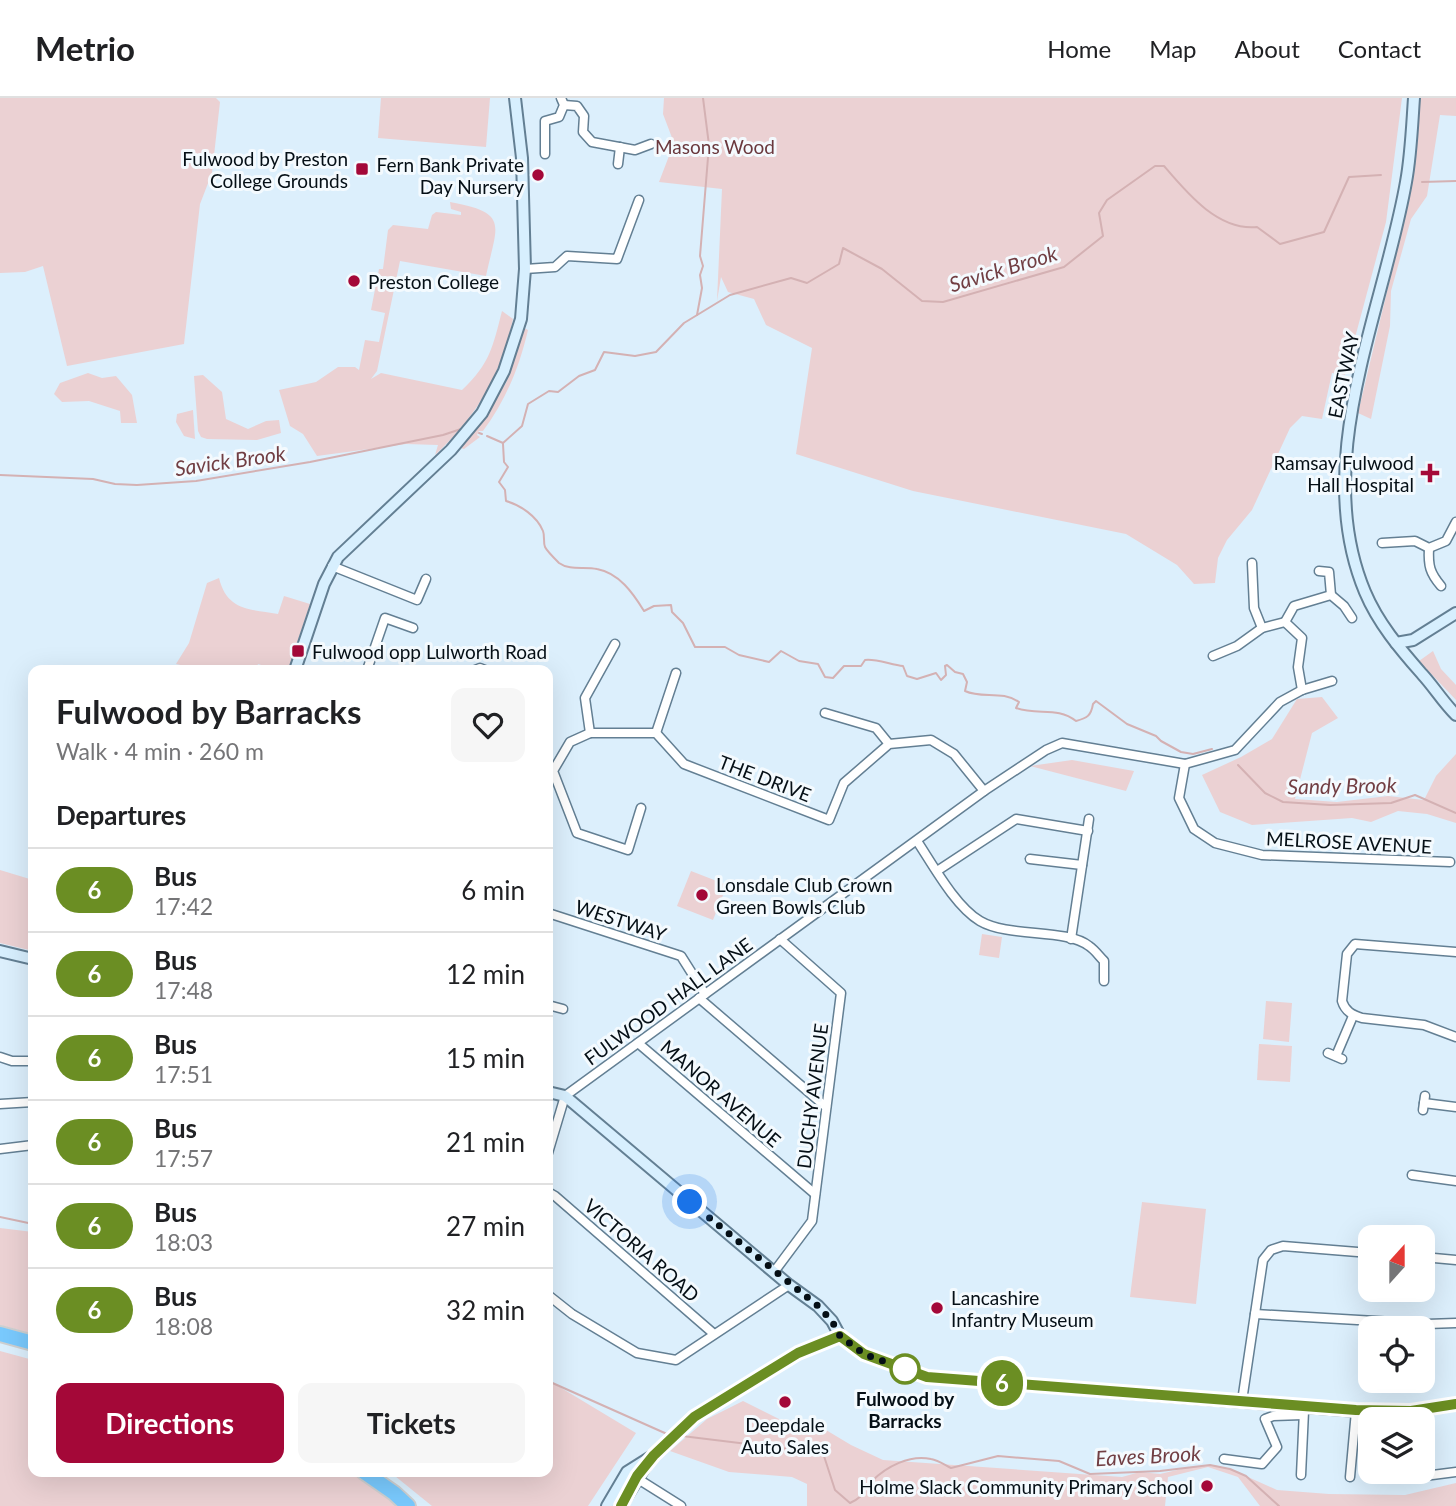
<!DOCTYPE html>
<html lang="en">
<head>
<meta charset="utf-8">
<style>
  body { margin:0; font-family:Lato,sans-serif; background:#f6f6f6; color:#202124; height:100vh; display:flex; flex-direction:column; font-size:26px; white-space:nowrap }
  * { box-sizing:border-box; margin:0 }
  p { font-size:23px; color:#757577 }
  .icon { flex:none; width:38px; height:38px; fill:none; stroke:currentColor; stroke-width:2; stroke-linecap:round; stroke-linejoin:round }
  .map { position:relative; flex:1; overflow:hidden }
  .sheet { position:absolute; left:28px; top:567px; width:525px; height:812px; display:flex; flex-direction:column; background:#fff; border-radius:14px; box-shadow:0 7px 28px #0002 }
  .sheet>* { flex:none }
  .badge { padding:0 14px; border-radius:23px; font-size:24px; line-height:46px }
  .needle { width:46px; rotate:21deg }
  .fabs { position:absolute; left:1358px; top:1127px; display:grid; gap:14px }
  .fabs a { display:grid; place-items:center; width:77px; height:77px; border-radius:14px; background:#fff; box-shadow:0 7px 28px #0002; font-size:35px }
  .you { position:absolute; width:35px; height:35px; margin:-18px; border:5px solid #fff; border-radius:50%; background:#1a73e8; box-shadow:0 0 0 10px #1a73e833 }
  .map>.badge { position:absolute; translate:-50% -50%; box-shadow:0 0 0 4px #fff }
  h2 { padding:0 28px; font-size:26px; line-height:63px }
  .round { display:grid; place-items:center; flex:none; width:74px; height:74px; border-radius:14px; background:#f6f6f6 }
  .head { display:flex; align-items:center; justify-content:space-between; height:119px; padding:0 28px }
  h1 { font-size:33px; font-weight:700; line-height:52px }
  .button { display:flex; gap:14px; margin-top:auto; padding:14px 28px }
  .button a { flex:1; height:80px; border-radius:14px; background:#a40838; color:#fff; font-size:28px; font-weight:700; line-height:80px; text-align:center }
  .button a+a { background:#f6f6f6; color:#202124 }
  ul { padding:0; list-style:none }
  li { display:flex; align-items:center; gap:21px; height:84px; padding:0 28px; border-top:2px solid #e0e0e0 }
  li div { flex:1 }
  li b { display:block; font-size:26px }
  li em { font-style:normal }
  li .badge { min-width:77px; font-weight:700; text-align:center }
  header { display:flex; align-items:center; gap:42px; box-sizing:border-box; height:98px; padding:0 35px; background:#fff; border-bottom:2px solid #e0e0e0 }
  header strong { font-size:33px }
  nav { display:flex; gap:38px; margin-inline-start:auto; font-size:24px }
  .map>svg:first-child { display:block }
  .green { fill:#ebd1d3 }
  .lines { fill:none; stroke-linecap:round; stroke-linejoin:round }
  .stream { stroke:#d4b1b3; stroke-width:2 }
  .street-casing { stroke:#637f93; stroke-width:11 }
  .secondary-casing { stroke:#637f93; stroke-width:14 }
  .highway-casing { stroke:#cdcfd0; stroke-width:18 }
  .street { stroke:#fff; stroke-width:8 }
  .secondary { stroke:#d7effe; stroke-width:10 }
  .highway { stroke:#79c9fd; stroke-width:14 }
  .line-casing { stroke:#fff; stroke-width:16 }
  .line { stroke:#6b8e23; stroke-width:10 }
  .walk { stroke:#050f16; stroke-width:7; stroke-dasharray:0 12.6 }
  .poi-dot { fill:#a40838; stroke:#f4fafe; stroke-width:2.5 }
  .stop-dot { fill:#fff; stroke:#6b8e23; stroke-width:3.5 }
  .labels { text-anchor:middle; dominant-baseline:central; stroke-width:6; stroke-linejoin:round; paint-order:stroke }
  .park-label { font-size:19px; fill:#6a383d; stroke:#f4fafe }
  .poi-label { font-size:19px; fill:#050f16; stroke:#f4fafe; text-anchor:end }
  .street-label { font-size:19px; fill:#050f16; stroke:#f4fafe }
  .stop-label { font-size:19px; font-weight:bold; fill:#050f16; stroke:#f4fafe }
  .water-label { font-size:21px; font-style:italic; fill:#713e43; stroke:#f4fafe }
</style>
</head>
<body>
<header>
<strong>Metrio</strong>
<nav><a>Home</a><a>Map</a><a>About</a><a>Contact</a></nav>
</header>
<div class="map">
<svg width="1456" height="1408" viewBox="0 0 1456 1408">
  <rect width="100%" height="100%" fill="#dceffc"/>
  <!-- green -->
  <g class="green">
    <path d="M0,0H216L220,4L212,75L200,106L184,246L67,268L43,168L25,174L0,175Z"/>
    <path d="M381,0H490L486,49L378,40Z"/>
    <path d="M664,0H1402L1386,124L1345,277L1332,275L1322,321L1302,318L1290,330L1252,412L1227,442L1218,460L1215,485L1194,486L1177,467L1126,436L913,393L796,356L812,250L766,227L754,201L728,194L721,179L717,203L722,91L659,84L674,45L663,16Z"/>
    <path d="M1420,0H1456V18L1440,17L1427,98L1411,121L1391,193L1390,228L1371,321L1358,315L1412,89Z"/>
    <path d="M450,104C510,115 497,126 486,178L400,163L377,273L371,281L381,275L462,292C490,266 493,248 502,213L513,221C502,275 476,320 435,357L438,347L406,346L317,358L303,336L290,328L279,292L316,284L338,269H355L359,272L365,242L379,244L385,215L371,212L379,171H383L388,132L393,127L428,131L432,117L436,114L461,117V114L451,111Z"/>
    <path d="M524,230L528,232C519,270 506,302 483,333H479L477,337L480,339L464,351L461,350L483,321L506,285Z"/>
    <path d="M88,275L102,280L116,278L132,297L137,325H121L120,313L89,303L62,304L54,296L60,285Z"/>
    <path d="M203,277L222,294L226,321L248,331L266,323L279,322L281,335L257,342L207,341L201,339L198,333L194,278Z"/>
    <path d="M193,312L195,341L184,338L176,324L177,316Z"/>
    <path d="M219,480C227,513 250,511 278,516L284,498L310,506L288,572H277L258,566L256,572H203L176,566L189,545L207,485Z"/>
    <path d="M1433,553L1441,571L1456,587V602L1419,563Z"/>
    <path d="M1322,599L1338,620L1312,635L1295,701L1337,704L1388,698L1424,702L1436,678L1456,656V725L1427,716L1398,713L1371,724L1352,720L1252,727L1220,714L1202,677L1241,659L1272,641L1297,601Z"/>
    <path d="M1072,662L1134,673L1126,693L1030,668Z"/>
    <path d="M0,772L33,782V853L0,845Z"/>
    <path d="M691,773L727,787L713,822L677,808Z"/>
    <path d="M982,836L1002,839L999,860L979,857Z"/>
    <path d="M1266,903L1292,905L1289,944L1263,941Z"/>
    <path d="M1259,946L1292,948L1290,984L1257,982Z"/>
    <path d="M1142,1104L1206,1111L1196,1206L1130,1199Z"/>
    <path d="M0,1130L33,1134V1236L0,1227Z"/>
    <path d="M0,1253L33,1262V1374H355L398,1408H0Z"/>
    <path d="M548,1282L636,1335L588,1408H432L390,1374H548Z"/>
    <path d="M743,1303L779,1321L816,1326L851,1347L883,1362L1122,1379L1140,1374L1160,1376L1190,1369L1213,1367L1230,1371L1277,1392L1329,1396L1405,1397L1456,1385V1408H1260L1238,1379L1208,1369L1168,1379L1165,1408H807V1386L792,1379L729,1374L670,1353L707,1321Z"/>
  </g>
  <g class="lines">
    <!-- stream -->
    <g class="stream">
      <path d="M1422,84L1456,83"/>
      <path d="M697,217L702,190L700,177L703,168L700,158L709,47L703,0"/>
      <path d="M479,335L482,336"/>
      <path d="M487,338L503,345L522,328L528,306L549,293L558,294L579,278L595,272L604,254L635,258L656,254L684,225L730,197L791,180L807,185L839,166L843,150L882,171L922,203L943,204L1064,169L1103,138L1099,115L1107,102L1155,68H1164C1187,95 1218,133 1257,129L1280,146L1324,134L1349,79L1381,77"/>
      <path d="M503,346L504,364L508,369L499,384L505,392L506,403C520,407 537,418 543,433C545,438 543,444 545,449C547,453 556,462 559,465C570,473 585,468 597,471C619,475 633,495 644,513L654,508L671,507L672,514L683,525L695,549H725L739,557L769,564L781,553L799,563L818,566L825,579L833,580L844,568H861L865,562C874,560 892,567 903,568L907,578L917,581L936,575L941,582L946,577L945,568L947,567L955,574L963,576L967,584L965,593C982,601 1002,592 1019,604L1016,610C1038,618 1057,608 1076,623C1087,620 1091,618 1093,606L1096,603L1127,626L1156,638L1161,643L1181,654L1193,656L1212,651"/>
      <path d="M0,377L93,381L115,386L137,387L196,383L310,364L443,337L461,331"/>
      <path d="M1238,667L1265,695L1283,704L1330,707L1391,705L1415,697L1456,715"/>
      <path d="M0,1119L33,1126"/>
      <path d="M548,1283L667,1336"/>
      <path d="M682,1338L823,1355L835,1392L850,1405C865,1398 862,1394 872,1383C886,1369 910,1356 931,1361C938,1362 945,1367 951,1370L998,1358L1059,1363L1090,1376L1160,1373L1210,1367L1230,1371L1246,1378L1279,1408"/>
    </g>
    <!-- street casing -->
    <g class="street-casing">
      <g id="street">
        <path d="M564,7L577,8L584,18L583,34L592,44L635,52L651,46"/>
        <path d="M545,56V23L559,19L564,7L561,0"/>
        <path d="M618,66L620,49"/>
        <path d="M525,171L555,169L567,158L617,161L639,102"/>
        <path d="M1382,445L1415,443L1429,450L1446,443L1456,424"/>
        <path d="M1429,450C1428,468 1430,475 1441,488"/>
        <path d="M1252,465L1254,510L1262,530"/>
        <path d="M332,468L417,502L426,481"/>
        <path d="M1319,473L1329,474L1331,497"/>
        <path d="M1285,524L1294,508L1331,497L1344,508L1352,520"/>
        <path d="M615,546L585,600L590,635H656L684,666L829,722L844,685L889,646L931,642L954,656L984,693"/>
        <path d="M1213,558L1237,548L1262,530L1285,524L1302,540L1298,569L1302,592"/>
        <path d="M367,572L385,520L413,530"/>
        <path d="M475,572L480,570L485,572"/>
        <path d="M825,615L876,630L889,646"/>
        <path d="M590,635L570,644L553,673L577,735L628,752L641,710"/>
        <path d="M656,635L676,575"/>
        <path d="M1185,666L1179,700L1194,731L1215,745L1262,757L1450,764"/>
        <path d="M917,743C933,767 955,808 980,823C1009,840 1066,830 1089,848C1095,852 1099,858 1104,863V883"/>
        <path d="M1030,761L1082,767"/>
        <path d="M937,773L1016,721L1088,733"/>
        <path d="M548,815L681,858L705,896"/>
        <path d="M1071,841L1089,721"/>
        <path d="M1456,854L1355,846L1347,856L1342,903C1345,913 1352,917 1362,920L1424,927L1456,939"/>
        <path d="M699,900L826,1009"/>
        <path d="M548,907L563,911"/>
        <path d="M638,945L815,1096"/>
        <path d="M1328,955L1342,961"/>
        <path d="M1336,958L1353,918"/>
        <path d="M0,959L12,963H33"/>
        <path d="M1424,1005L1456,1009"/>
        <path d="M0,1006L33,1004"/>
        <path d="M1423,1012L1425,998"/>
        <path d="M0,1051L33,1047"/>
        <path d="M548,1055L565,998L984,693L1046,652L1062,645L1185,666L1235,652L1280,604L1302,592L1332,583"/>
        <path d="M1412,1077L1456,1083"/>
        <path d="M548,1094L555,1098L714,1236"/>
        <path d="M1423,1159L1456,1162"/>
        <path d="M774,1174L812,1123L841,895L780,841"/>
        <path d="M548,1197L572,1216L637,1255L676,1262L789,1187"/>
        <path d="M1255,1216L1427,1226L1456,1225"/>
        <path d="M1242,1303L1263,1162L1271,1152L1283,1148L1370,1155"/>
        <path d="M1224,1361L1262,1366L1277,1349L1265,1321L1273,1318L1303,1317"/>
        <path d="M627,1374L681,1408"/>
        <path d="M1409,1374V1380L1456,1374"/>
        <path d="M1301,1377L1304,1313"/>
        <path d="M1350,1379L1356,1313"/>
      </g>
    </g>
    <!-- secondary casing -->
    <g class="secondary-casing">
      <g id="secondary">
        <path d="M1414,0C1412,28 1411,57 1406,84C1383,215 1310,363 1365,494C1378,525 1400,551 1422,576C1434,589 1443,604 1456,617"/>
        <path d="M1396,545L1413,542L1456,515"/>
        <path d="M295,572L324,486L338,459L451,352L482,315L504,273L521,221L525,171L522,60L515,0"/>
        <path d="M0,853L33,861"/>
        <path d="M548,994L565,998L789,1187L818,1208L832,1223L840,1238L865,1256L927,1279L1356,1313H1411L1456,1306"/>
        <path d="M607,1408L627,1374L654,1357L694,1319L798,1255L840,1238"/>
        <path d="M621,1408L648,1364"/>
      </g>
    </g>
    <!-- highway casing -->
    <g class="highway-casing">
      <g id="highway">
        <path d="M0,1236L33,1245"/>
        <path d="M364,1374L394,1395L408,1408"/>
      </g>
    </g>
    <!-- street -->
    <use href="#street" class="street"/>
    <!-- secondary -->
    <use href="#secondary" class="secondary"/>
    <!-- highway -->
    <use href="#highway" class="highway"/>
  </g>
  <g class="lines">
    <!-- line casing -->
    <g class="line-casing">
      <path id="line" d="M621,1408L637,1378L654,1357L694,1319L798,1255L840,1238L864,1256L927,1279L1356,1312L1411,1313L1456,1306"/>
    </g>
    <!-- line -->
    <use href="#line" class="line"/>
    <!-- walk -->
    <path class="walk" d="M690,1104L818,1208L832,1223L840,1238L864,1256L905,1271"/>
  </g>
  <!-- markers -->
  <g class="poi-dot">
    <rect x="355" y="64" width="14" height="14" rx="3.5"/>
    <circle cx="538" cy="77" r="7"/>
    <circle cx="354" cy="183" r="7"/>
    <path d="M1426.5 364.5h7v7h7v7h-7v7h-7v-7h-7v-7h7z"/>
    <rect x="291" y="546" width="14" height="14" rx="3.5"/>
    <circle cx="702" cy="797" r="7"/>
    <circle cx="937" cy="1210" r="7"/>
    <circle cx="785" cy="1304" r="7"/>
    <circle cx="1207" cy="1388" r="7"/>
  </g>
  <circle class="stop-dot" cx="905" cy="1271" r="14"/>
  <g class="labels">
    <!-- park labels -->
    <g class="park-label">
      <text x="715" y="48">Masons Wood</text>
    </g>
    <!-- poi labels -->
    <g class="poi-label">
      <text x="348" y="60">Fulwood by Preston<tspan x="348" dy="22">College Grounds</tspan></text>
      <text x="524" y="66">Fern Bank Private<tspan x="524" dy="22">Day Nursery</tspan></text>
      <text x="368" y="183" text-anchor="start">Preston College</text>
      <text x="1414" y="364">Ramsay Fulwood<tspan x="1414" dy="22">Hall Hospital</tspan></text>
      <text x="312" y="553" text-anchor="start">Fulwood opp Lulworth Road</text>
      <text x="716" y="786" text-anchor="start">Lonsdale Club Crown<tspan x="716" dy="22">Green Bowls Club</tspan></text>
      <text x="951" y="1199" text-anchor="start">Lancashire<tspan x="951" dy="22">Infantry Museum</tspan></text>
      <text x="785" y="1326" text-anchor="middle">Deepdale<tspan x="785" dy="22">Auto Sales</tspan></text>
      <text x="1193" y="1388">Holme Slack Community Primary School</text>
    </g>
    <!-- street labels -->
    <g class="street-label">
      <text transform="translate(1343 277) rotate(-78)">EASTWAY</text>
      <text transform="translate(765 680) rotate(21)">THE DRIVE</text>
      <text transform="translate(1349 744) rotate(3)">MELROSE AVENUE</text>
      <text transform="translate(621 822) rotate(18)">WESTWAY</text>
      <text transform="translate(668 903) rotate(-36)">FULWOOD HALL LANE</text>
      <text transform="translate(721 995) rotate(41)">MANOR AVENUE</text>
      <text transform="translate(812 998) rotate(-83)">DUCHY AVENUE</text>
      <text transform="translate(642 1152) rotate(41)">VICTORIA ROAD</text>
    </g>
    <!-- stop labels -->
    <g class="stop-label">
      <text x="905" y="1300">Fulwood by<tspan x="905" dy="22">Barracks</tspan></text>
    </g>
    <!-- water labels -->
    <g class="water-label">
      <text transform="translate(1003 170) rotate(-17)">Savick Brook</text>
      <text transform="translate(230 362) rotate(-8)">Savick Brook</text>
      <text transform="translate(1342 687) rotate(-1)">Sandy Brook</text>
      <text transform="translate(1148 1357) rotate(-3)">Eaves Brook</text>
    </g>
  </g>
</svg>
<div class="fabs">
<a><svg class="needle" viewBox="-14 -14 28 28"><path d="M0-13l5 13h-10z" fill="#e53935"/><path d="M0 13l5-13h-10z" fill="#757577"/></svg></a>
<a><svg class="icon" aria-label="locate" viewBox="0 0 24 24"><circle cx="12" cy="12" r="6"/><path d="M12 2v4M12 18v4M2 12h4M18 12h4"/></svg></a>
<a><svg class="icon" aria-label="layers" viewBox="0 0 24 24"><path d="M12 4l9 5-9 5-9-5zM3 14l9 5 9-5"/></svg></a>
</div>
<div class="you" style="left:690px;top:1104px"></div>
<b class="badge" style="left:1002px;top:1285px;background:#6b8e23;color:#fff">6</b>
<section class="sheet">
<div class="head"><div><h1>Fulwood by Barracks</h1><p>Walk · 4 min · 260 m</p></div><a class="round"><svg class="icon" aria-label="heart" viewBox="0 0 24 24"><path d="M12 20l-8-8c-3-5 5-10 8-4 3-6 11-1 8 4z"/></svg></a></div>
<h2>Departures</h2>
<ul>
<li><span class="badge" style="background:#6b8e23;color:#fff">6</span><div><b>Bus</b><p>17:42</p></div><em>6 min</em></li>
<li><span class="badge" style="background:#6b8e23;color:#fff">6</span><div><b>Bus</b><p>17:48</p></div><em>12 min</em></li>
<li><span class="badge" style="background:#6b8e23;color:#fff">6</span><div><b>Bus</b><p>17:51</p></div><em>15 min</em></li>
<li><span class="badge" style="background:#6b8e23;color:#fff">6</span><div><b>Bus</b><p>17:57</p></div><em>21 min</em></li>
<li><span class="badge" style="background:#6b8e23;color:#fff">6</span><div><b>Bus</b><p>18:03</p></div><em>27 min</em></li>
<li><span class="badge" style="background:#6b8e23;color:#fff">6</span><div><b>Bus</b><p>18:08</p></div><em>32 min</em></li>
</ul>
<div class="button"><a>Directions</a><a>Tickets</a></div>
</section>
</div>
</body>
</html>
